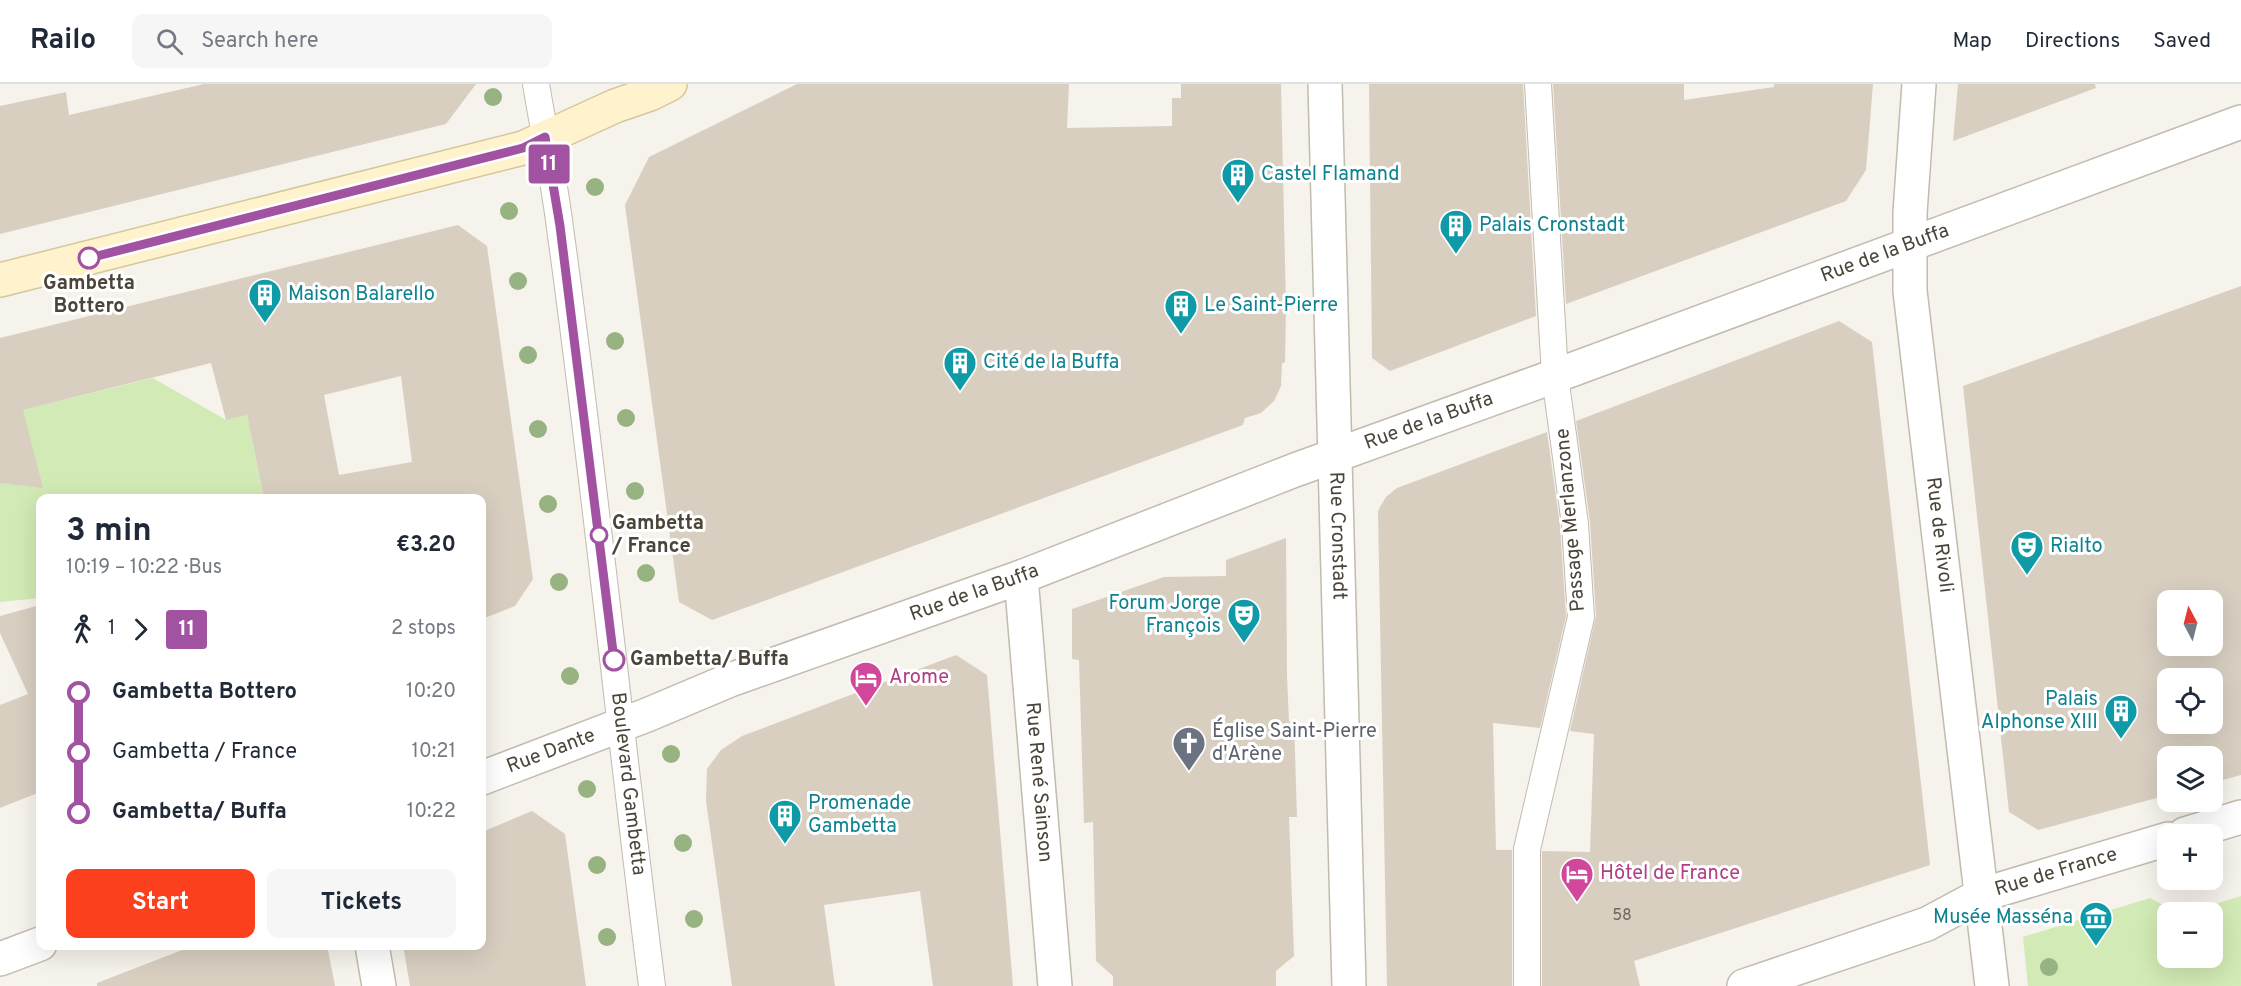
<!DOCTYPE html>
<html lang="en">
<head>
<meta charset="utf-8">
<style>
  body { margin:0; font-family:Overpass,sans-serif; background:#f6f6f7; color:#1f2937; height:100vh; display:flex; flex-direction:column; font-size:22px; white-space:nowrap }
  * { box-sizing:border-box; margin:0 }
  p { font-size:20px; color:#747a83 }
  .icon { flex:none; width:33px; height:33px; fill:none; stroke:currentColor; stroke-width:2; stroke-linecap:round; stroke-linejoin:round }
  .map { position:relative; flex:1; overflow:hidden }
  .panel { position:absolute; left:36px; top:410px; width:450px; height:456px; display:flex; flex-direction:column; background:#fff; border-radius:12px; box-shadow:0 6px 24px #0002 }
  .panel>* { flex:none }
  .badge { padding:0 12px; border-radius:4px; font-size:21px; line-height:39px }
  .needle { width:39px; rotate:353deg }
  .fabs { position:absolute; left:2157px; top:506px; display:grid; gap:12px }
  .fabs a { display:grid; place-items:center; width:66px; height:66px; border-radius:12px; background:#fff; box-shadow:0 6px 24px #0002; font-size:30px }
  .map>.badge { position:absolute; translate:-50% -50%; box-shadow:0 0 0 3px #fff }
  .legs { display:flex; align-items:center; gap:9px; height:66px; padding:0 30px; font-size:20px }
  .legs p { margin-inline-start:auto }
  .head { display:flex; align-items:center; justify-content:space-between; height:102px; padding:0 30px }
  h1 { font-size:33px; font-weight:700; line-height:45px }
  .action { display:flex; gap:12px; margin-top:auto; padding:12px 30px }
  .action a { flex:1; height:69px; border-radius:12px; background:#fc3f1d; color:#fff; font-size:24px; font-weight:700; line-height:69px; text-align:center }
  .action a+a { background:#f6f6f7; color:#1f2937 }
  ul { padding:0 30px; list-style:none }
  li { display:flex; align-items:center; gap:21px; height:60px; font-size:22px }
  li i { display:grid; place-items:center; width:9px; height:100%; margin:0 8px; background:currentColor }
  li i::after { content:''; width:15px; height:15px; margin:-8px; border:4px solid; border-radius:50%; background:#fff }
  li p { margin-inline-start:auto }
  li:first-child i { background:linear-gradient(#0000 50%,currentColor 0) }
  li:last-child i { background:linear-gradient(currentColor 50%,#0000 0) }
  header { display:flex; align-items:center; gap:36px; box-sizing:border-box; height:84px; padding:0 30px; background:#fff; border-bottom:2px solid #e0e1e3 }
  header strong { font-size:28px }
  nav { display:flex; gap:33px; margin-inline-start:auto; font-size:21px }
  .search { width:420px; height:54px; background:#f6f6f7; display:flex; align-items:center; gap:15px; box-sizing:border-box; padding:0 21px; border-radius:12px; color:#747a83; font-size:22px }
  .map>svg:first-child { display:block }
  .green { fill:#d2eab5 }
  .building { fill:#d8cfc1; fill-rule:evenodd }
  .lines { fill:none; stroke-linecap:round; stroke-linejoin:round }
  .service-casing { stroke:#c2bbae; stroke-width:28 }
  .minor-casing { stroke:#c2bbae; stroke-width:36 }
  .tertiary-casing { stroke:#c2bbae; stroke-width:36 }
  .secondary-casing { stroke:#d6c79b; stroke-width:36 }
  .service { stroke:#fff; stroke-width:26 }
  .minor { stroke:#fff; stroke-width:33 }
  .tertiary { stroke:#fff; stroke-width:33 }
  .secondary { stroke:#fff3cd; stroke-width:33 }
  .tree { fill:#97b381 }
  .line-1-casing { stroke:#fff; stroke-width:14 }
  .line-1 { stroke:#a153a1; stroke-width:9 }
  .stop-1-dot { fill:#fff; stroke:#a153a1; stroke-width:3 }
  .labels { text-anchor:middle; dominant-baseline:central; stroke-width:6; stroke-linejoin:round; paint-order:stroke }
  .number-label { font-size:16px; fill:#6e675b }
  .culture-label { font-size:20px; fill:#0d838f; stroke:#fff; text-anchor:start }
  .street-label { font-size:20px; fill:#4b4439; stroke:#fff }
  .stop-label { font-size:20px; font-weight:bold; fill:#4b4439; stroke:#fff; text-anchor:start }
  .hotel-label { font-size:20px; fill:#b23c85; stroke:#fff; text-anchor:start }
  .worship-label { font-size:20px; fill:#5b616d; stroke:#fff; text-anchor:start }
</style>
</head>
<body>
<header>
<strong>Railo</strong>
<div class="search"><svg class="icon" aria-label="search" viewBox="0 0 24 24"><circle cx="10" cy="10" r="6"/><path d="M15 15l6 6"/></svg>Search here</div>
<nav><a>Map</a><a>Directions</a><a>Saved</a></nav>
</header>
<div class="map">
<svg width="2241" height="902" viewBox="0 0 2241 902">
  <rect width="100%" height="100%" fill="#f6f3ec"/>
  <!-- green -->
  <g class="green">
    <path d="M153,294L226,336L247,331L264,414H40V514L0,518V399L23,326Z"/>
    <path d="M2241,812V902H2028L2023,853L2150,814L2176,828H2168V873H2212V828H2190Z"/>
  </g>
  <!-- building -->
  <g class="building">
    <path d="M204,0H476L446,40L0,150V22L66,8L69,31Z"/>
    <path d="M797,0H1069L1067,44L1172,42V14H1181V0H1281L1286,223L1285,278L1282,280L1281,302L1274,317L1261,329L1245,334L1243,341L712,536L679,518L625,121L649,73Z"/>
    <path d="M1369,0H1523L1536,232L1390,287L1372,274Z"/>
    <path d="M1553,0H1684V16L1774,3V0H1873L1866,86L1846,117L1566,220Z"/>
    <path d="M1958,0H2095L2096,4L1953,57Z"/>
    <path d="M458,141L487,162L533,495L515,522L482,535V414H264L247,331L226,336L211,279L23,326L43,404L0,399V254ZM401,292L412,378L339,391L324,311Z"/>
    <path d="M2241,202V691L2212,699V672H2168V711L2038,746L2009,728L1963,302ZM2168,516H2212V561H2168ZM2168,594H2212V639H2168Z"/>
    <path d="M1839,237L1872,258L1930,781L1634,877L1640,902H1542V767L1590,768L1594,650L1570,647L1596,532L1590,438L1576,337Z"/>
    <path d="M1547,348L1560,441L1566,532L1540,644L1493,639L1496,766H1512V902H1387L1378,428L1380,423L1386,413L1397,404Z"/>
    <path d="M1286,454L1287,592L1289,638L1294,637L1297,733H1289L1294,872L1276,887V902H1113V892L1096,877L1093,738L1084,739L1079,576L1072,575V525L1164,493L1226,492V476Z"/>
    <path d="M40,521V708L0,724V621L28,610L0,549V532Z"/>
    <path d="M956,571L987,591L1013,902H933L920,807L824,821L835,902H732L706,717L707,685L721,666L742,652Z"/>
    <path d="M532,727L565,750L586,902H410L403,861H482V748Z"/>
    <path d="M195,861H327L335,902H97V899Z"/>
  </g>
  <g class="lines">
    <!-- service casing -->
    <g class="service-casing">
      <g id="service">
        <path id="s1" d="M536,0C544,48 554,96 560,144C595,396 620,650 652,902"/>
        <path d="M1527,902V765L1581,533L1575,440L1555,292L1538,0"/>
      </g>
    </g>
    <!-- minor casing -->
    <g class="minor-casing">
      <g id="minor">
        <path id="s2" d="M1325,0L1349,902"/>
        <path id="s3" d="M1919,0L1910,129V207L1992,902"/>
        <path id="s4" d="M1021,493L1055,902"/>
        <path d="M2185,750L2241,733"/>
        <path d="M372,861L379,902"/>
        <path id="s5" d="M1744,902L1927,840L1981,811L2168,755"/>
      </g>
    </g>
    <!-- tertiary casing -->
    <g class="tertiary-casing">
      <g id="tertiary">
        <path id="s6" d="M482,694L647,631L730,596L1021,493L1295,386L1555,292L2241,38"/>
        <path d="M0,875L40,860"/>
      </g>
    </g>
    <!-- secondary casing -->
    <g class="secondary-casing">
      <path id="secondary" d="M0,196L523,64L615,22L650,10L670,0"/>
    </g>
    <!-- service -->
    <use href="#service" class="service"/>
    <!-- minor -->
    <use href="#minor" class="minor"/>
    <!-- tertiary -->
    <use href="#tertiary" class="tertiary"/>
    <!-- secondary -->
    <use href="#secondary" class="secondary"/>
  </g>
  <!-- trees -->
  <g class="tree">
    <circle cx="493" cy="13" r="9"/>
    <circle cx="595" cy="103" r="9"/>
    <circle cx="509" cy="127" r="9"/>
    <circle cx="518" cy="197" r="9"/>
    <circle cx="615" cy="257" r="9"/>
    <circle cx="528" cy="271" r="9"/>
    <circle cx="626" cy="334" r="9"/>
    <circle cx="538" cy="345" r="9"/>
    <circle cx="635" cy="407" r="9"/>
    <circle cx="548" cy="420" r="9"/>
    <circle cx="646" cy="489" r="9"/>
    <circle cx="559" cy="498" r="9"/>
    <circle cx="570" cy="592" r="9"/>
    <circle cx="671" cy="670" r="9"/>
    <circle cx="587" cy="705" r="9"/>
    <circle cx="683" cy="759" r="9"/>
    <circle cx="597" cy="781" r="9"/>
    <circle cx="694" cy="835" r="9"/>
    <circle cx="2099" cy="845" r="9"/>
    <circle cx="607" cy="853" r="9"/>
    <circle cx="2049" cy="883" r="9"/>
  </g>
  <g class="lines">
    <!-- line-1 casing -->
    <g class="line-1-casing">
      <path id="line-1" d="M89,174L523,64L545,53L560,142L614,576"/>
    </g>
    <!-- line-1 -->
    <use href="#line-1" class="line-1"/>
  </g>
  <!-- icons -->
  <defs>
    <g id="building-pin" transform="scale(1.725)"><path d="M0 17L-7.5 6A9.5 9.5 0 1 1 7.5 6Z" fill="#0f9aa8" stroke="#fff"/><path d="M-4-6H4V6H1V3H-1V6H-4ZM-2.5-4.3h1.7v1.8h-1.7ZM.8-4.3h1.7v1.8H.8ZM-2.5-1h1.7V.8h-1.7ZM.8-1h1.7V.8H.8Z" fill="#fff"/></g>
    <g id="theatre-pin" transform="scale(1.725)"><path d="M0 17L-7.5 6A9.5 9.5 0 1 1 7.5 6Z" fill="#0f9aa8" stroke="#fff"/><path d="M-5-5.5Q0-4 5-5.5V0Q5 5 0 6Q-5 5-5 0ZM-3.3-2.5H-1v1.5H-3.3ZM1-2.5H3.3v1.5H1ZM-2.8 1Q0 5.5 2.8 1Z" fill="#fff"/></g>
    <g id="hotel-pin" transform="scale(1.725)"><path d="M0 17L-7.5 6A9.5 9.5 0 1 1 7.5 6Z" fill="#d1479c" stroke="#fff"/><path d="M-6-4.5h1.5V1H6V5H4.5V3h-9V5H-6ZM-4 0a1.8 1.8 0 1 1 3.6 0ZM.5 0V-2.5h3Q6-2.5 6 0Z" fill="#fff"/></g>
    <g id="church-pin" transform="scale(1.725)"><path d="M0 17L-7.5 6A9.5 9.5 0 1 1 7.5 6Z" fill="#6b7280" stroke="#fff"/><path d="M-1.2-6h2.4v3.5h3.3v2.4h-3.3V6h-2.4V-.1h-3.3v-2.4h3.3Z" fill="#fff"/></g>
    <g id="museum-pin" transform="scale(1.725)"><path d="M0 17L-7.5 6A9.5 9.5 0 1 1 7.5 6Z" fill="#0f9aa8" stroke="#fff"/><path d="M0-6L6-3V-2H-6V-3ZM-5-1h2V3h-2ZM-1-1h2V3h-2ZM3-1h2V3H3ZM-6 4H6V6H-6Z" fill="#fff"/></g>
  </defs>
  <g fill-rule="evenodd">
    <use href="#building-pin" x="1238" y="91"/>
    <use href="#building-pin" x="1456" y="142"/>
    <use href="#building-pin" x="265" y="211"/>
    <use href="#building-pin" x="1181" y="222"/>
    <use href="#building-pin" x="960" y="279"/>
    <use href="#theatre-pin" x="2027" y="463"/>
    <use href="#theatre-pin" x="1244" y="531"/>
    <use href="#hotel-pin" x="866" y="594"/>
    <use href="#building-pin" x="2121" y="627"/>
    <use href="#church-pin" x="1189" y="659"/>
    <use href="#building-pin" x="785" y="732"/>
    <use href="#hotel-pin" x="1577" y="790"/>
    <use href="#museum-pin" x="2096" y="834"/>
  </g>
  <!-- markers -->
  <g class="stop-1-dot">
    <circle cx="89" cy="174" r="10"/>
    <circle cx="599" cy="451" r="8"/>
    <circle cx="614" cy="576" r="10"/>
  </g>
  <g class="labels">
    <!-- number labels -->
    <g class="number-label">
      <text x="1622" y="832">58</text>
    </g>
    <!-- culture labels -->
    <g class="culture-label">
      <text x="1261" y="91">Castel Flamand</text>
      <text x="1479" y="142">Palais Cronstadt</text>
      <text x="288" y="211">Maison Balarello</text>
      <text x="1204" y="222">Le Saint-Pierre</text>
      <text x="983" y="279">Cité de la Buffa</text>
      <text x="2050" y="463">Rialto</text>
      <text x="1221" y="520" text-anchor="end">Forum Jorge<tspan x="1221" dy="23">François</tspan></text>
      <text x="2098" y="616" text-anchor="end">Palais<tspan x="2098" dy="23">Alphonse XIII</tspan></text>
      <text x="808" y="720">Promenade<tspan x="808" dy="23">Gambetta</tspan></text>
      <text x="2073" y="834" text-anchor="end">Musée Masséna</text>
    </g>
    <!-- street labels -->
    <g class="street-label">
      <text stroke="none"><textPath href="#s6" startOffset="1498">Rue de la Buffa</textPath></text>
      <text stroke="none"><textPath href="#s6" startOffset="1012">Rue de la Buffa</textPath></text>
      <text transform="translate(1571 436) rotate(-95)">Passage Merlanzone</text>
      <text stroke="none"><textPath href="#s2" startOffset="452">Rue Cronstadt</textPath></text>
      <text stroke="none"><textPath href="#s3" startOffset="453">Rue de Rivoli</textPath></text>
      <text stroke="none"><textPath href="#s6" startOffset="526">Rue de la Buffa</textPath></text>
      <text stroke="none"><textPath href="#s6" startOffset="74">Rue Dante</textPath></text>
      <text stroke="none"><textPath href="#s4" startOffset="206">Rue René Sainson</textPath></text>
      <text stroke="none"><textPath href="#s1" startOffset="706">Boulevard Gambetta</textPath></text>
      <text stroke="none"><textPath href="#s5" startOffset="333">Rue de France</textPath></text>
    </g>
    <!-- stop labels -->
    <g class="stop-label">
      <text x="89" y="200" text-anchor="middle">Gambetta<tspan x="89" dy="23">Bottero</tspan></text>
      <text x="612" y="440">Gambetta<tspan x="612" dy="23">/ France</tspan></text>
      <text x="630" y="576">Gambetta/ Buffa</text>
    </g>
    <!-- hotel labels -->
    <g class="hotel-label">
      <text x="889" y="594">Arome</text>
      <text x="1600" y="790">Hôtel de France</text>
    </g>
    <!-- worship labels -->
    <g class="worship-label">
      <text x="1212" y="648">Église Saint-Pierre<tspan x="1212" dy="23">d'Arène</tspan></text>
    </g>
  </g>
</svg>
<div class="fabs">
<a><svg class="needle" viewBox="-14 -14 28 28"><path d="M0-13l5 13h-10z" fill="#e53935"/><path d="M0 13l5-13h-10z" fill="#747a83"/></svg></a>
<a><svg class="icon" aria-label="locate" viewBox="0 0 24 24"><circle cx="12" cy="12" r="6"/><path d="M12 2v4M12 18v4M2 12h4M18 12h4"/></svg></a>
<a><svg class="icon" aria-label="layers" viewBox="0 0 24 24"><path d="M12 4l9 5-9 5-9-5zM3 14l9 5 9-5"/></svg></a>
<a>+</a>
<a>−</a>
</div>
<b class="badge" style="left:549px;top:80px;background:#a153a1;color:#fff">11</b>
<section class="panel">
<div class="head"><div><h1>3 min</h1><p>10:19 – 10:22 · Bus</p></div><b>€3.20</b></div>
<div class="legs"><svg class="icon" aria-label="walk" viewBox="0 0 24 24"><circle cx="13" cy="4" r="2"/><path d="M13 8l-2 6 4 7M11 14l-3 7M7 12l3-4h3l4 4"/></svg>1<svg class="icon" aria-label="forward" viewBox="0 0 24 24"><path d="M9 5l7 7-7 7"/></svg><b class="badge" style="background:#a153a1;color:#fff">11</b><p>2 stops</p></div>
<ul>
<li><i style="color:#a153a1"></i><b>Gambetta Bottero</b><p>10:20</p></li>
<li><i style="color:#a153a1"></i><span>Gambetta / France</span><p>10:21</p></li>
<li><i style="color:#a153a1"></i><b>Gambetta/ Buffa</b><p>10:22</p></li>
</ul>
<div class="action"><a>Start</a><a>Tickets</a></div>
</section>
</div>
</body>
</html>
